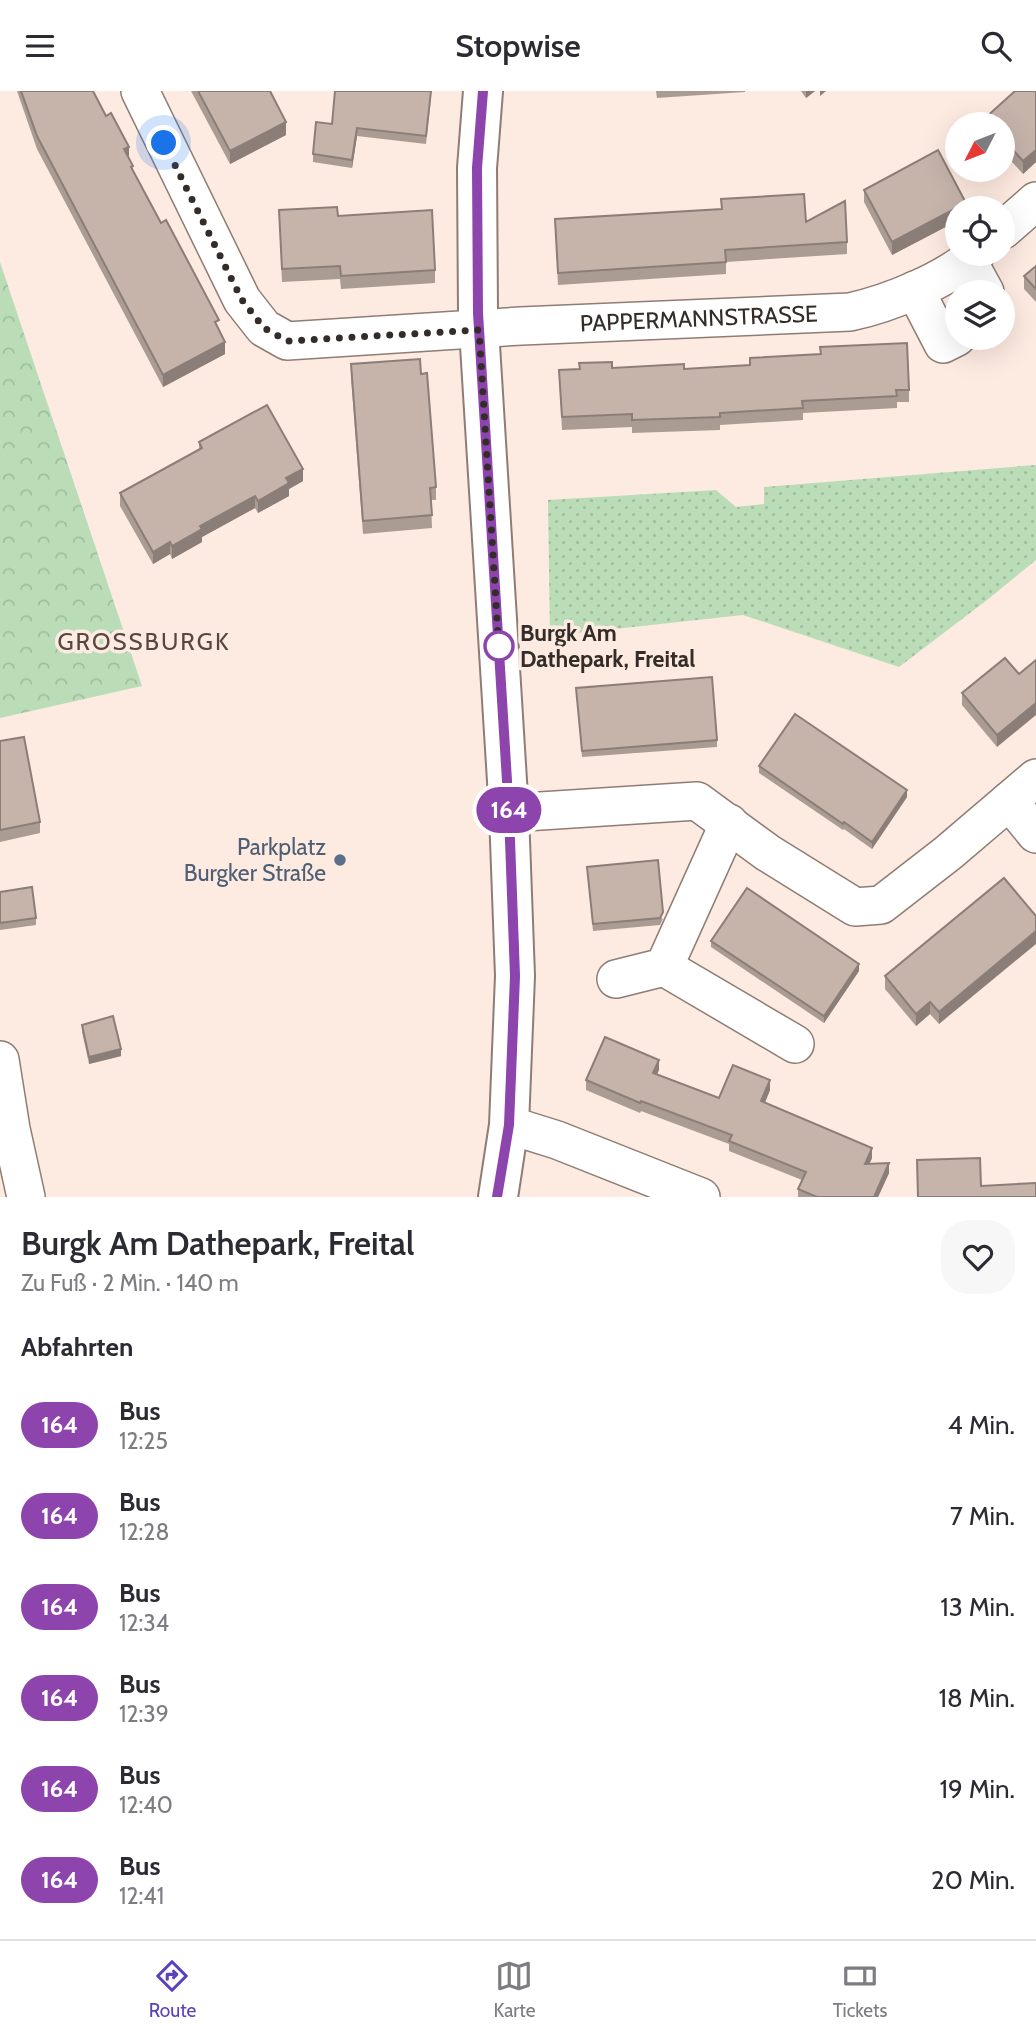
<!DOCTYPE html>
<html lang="de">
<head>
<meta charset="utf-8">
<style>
  body { margin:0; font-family:Cabin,sans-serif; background:#f7f7f7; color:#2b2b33; height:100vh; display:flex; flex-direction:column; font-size:26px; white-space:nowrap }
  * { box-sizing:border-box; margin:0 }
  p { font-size:23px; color:#7c7c81 }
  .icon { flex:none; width:38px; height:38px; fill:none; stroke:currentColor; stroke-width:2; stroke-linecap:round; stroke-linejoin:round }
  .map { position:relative; height:1106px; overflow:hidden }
  .sheet { display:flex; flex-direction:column; background:#fff; flex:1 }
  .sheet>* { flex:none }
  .badge { padding:0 14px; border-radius:23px; font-size:24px; line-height:46px }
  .needle { width:46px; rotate:228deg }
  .controls { position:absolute; left:945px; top:21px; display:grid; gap:14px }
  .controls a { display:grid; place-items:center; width:70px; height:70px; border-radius:50%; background:#fff; box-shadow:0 7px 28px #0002; font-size:35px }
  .you { position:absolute; width:35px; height:35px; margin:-18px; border:5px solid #fff; border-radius:50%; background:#1a73e8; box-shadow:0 0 0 10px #1a73e833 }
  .map>.badge { position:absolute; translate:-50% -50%; box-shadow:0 0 0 4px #fff }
  h2 { padding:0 21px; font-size:26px; line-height:63px }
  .round { display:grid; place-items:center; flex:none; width:74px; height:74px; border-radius:28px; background:#f7f7f7 }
  .head { display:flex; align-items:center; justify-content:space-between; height:119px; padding:0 21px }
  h1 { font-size:33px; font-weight:600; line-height:52px }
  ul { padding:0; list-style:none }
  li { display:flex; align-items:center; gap:21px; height:91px; padding:0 21px }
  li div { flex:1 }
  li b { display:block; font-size:26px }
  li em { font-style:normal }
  li .badge { min-width:77px; font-weight:700; text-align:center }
  header { display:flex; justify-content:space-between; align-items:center; height:91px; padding:0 21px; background:#fff; font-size:32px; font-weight:600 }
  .dock { display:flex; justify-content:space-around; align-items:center; height:98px; border-top:2px solid #e1e1e2; background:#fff; font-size:19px; color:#7c7c81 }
  .dock a { display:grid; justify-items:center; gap:4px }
  .dock .selected { color:#5b42bb }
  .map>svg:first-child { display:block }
  .grass { fill:url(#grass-dots) }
  .park { fill:url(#park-crowns) }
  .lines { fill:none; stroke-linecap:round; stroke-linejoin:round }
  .minor-casing { stroke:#8e7d75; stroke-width:40 }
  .major-casing { stroke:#8e7d75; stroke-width:42 }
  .minor { stroke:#fff; stroke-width:37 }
  .major { stroke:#fff; stroke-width:38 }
  .wall { fill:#aa9b93 }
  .shaded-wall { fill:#8b7e78 }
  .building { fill:#c6b4ab; stroke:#8b7e78; stroke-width:2 }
  .line-casing { stroke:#fff; stroke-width:16 }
  .line { stroke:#8e44ad; stroke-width:10 }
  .walk { stroke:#332c29; stroke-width:7; stroke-dasharray:0 12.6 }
  .stop-dot { fill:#fff; stroke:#8e44ad; stroke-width:3.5 }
  .service-dot { fill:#5c6f8a; stroke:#fdeae1; stroke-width:2.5 }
  .labels { text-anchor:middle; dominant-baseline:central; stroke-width:7; stroke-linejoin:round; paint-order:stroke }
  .street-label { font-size:23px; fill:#332c29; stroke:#fdeae1 }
  .stop-label { font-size:23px; font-weight:bold; fill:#332c29; stroke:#fdeae1; text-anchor:start }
  .service-label { font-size:23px; fill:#4e5e75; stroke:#fdeae1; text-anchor:end }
  .neighbourhood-label { font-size:24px; letter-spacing:2px; fill:#564740; stroke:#fdeae1 }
</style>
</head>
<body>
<header><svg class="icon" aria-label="menu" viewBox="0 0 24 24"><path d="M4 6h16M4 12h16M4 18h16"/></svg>Stopwise<svg class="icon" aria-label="search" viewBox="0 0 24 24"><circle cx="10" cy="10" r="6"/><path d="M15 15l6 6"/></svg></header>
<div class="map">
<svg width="1036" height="1106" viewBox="0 0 1036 1106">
  <defs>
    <pattern id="grass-dots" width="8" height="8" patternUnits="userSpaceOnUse" patternTransform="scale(1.75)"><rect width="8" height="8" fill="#baddb8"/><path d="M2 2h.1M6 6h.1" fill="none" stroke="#a0be9e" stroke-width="1.8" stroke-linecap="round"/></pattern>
    <pattern id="park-crowns" width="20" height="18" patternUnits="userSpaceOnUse" patternTransform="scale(1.75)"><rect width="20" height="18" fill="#baddb8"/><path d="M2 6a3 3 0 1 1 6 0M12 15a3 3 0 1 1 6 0" fill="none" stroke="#a0be9e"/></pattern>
  </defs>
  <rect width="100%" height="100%" fill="#fdeae1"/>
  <!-- grass -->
  <path class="grass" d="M1036,374V469L987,509L899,576L743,524L550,545L548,409L716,399L736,416L764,413V396Z"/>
  <!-- park -->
  <path class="park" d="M0,171L142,595L0,627Z"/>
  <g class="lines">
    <!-- minor casing -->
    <g class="minor-casing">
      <g id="minor">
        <path id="s1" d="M140,0L242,209L264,237L287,250L521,235L850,221C891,212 944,190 976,163"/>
        <path d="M1003,139L1036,110"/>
        <path d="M968,170L985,201"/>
        <path d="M915,199L943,253L957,246"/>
        <path d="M1009,710L1036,743"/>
        <path d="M509,722L697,710L768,762L855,816L881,814L948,762L1036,687"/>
        <path d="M664,876L795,953"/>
        <path d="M616,888L664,876L729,732"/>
        <path d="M0,969L11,1038L26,1106"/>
        <path d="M509,1034L557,1049L701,1106"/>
      </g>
    </g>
    <!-- major casing -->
    <g class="major-casing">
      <path id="major" d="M483,0L477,77L478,222L509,722L515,885L509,1034L498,1106"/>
    </g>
    <!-- minor -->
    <use href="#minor" class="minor"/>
    <!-- major -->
    <use href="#major" class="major"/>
  </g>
  <!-- wall -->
  <g class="wall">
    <path d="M17,0H93L129,68L133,79L225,263L163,296L37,58Z"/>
    <path d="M191,0H270L286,44L230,73Z"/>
    <path d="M656,0H745V1L657,7Z"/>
    <path d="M801,0H815L806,7Z"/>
    <path d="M1036,1V71L1023,83L1003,61V33H984V28Z"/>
    <path d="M431,7L426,53L357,45L352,77L313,71V63L332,33Z"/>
    <path d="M864,99L966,117H957V130L892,164L864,111Z"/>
    <path d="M279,119L338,125L435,179V192L341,198L340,188L282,191Z"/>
    <path d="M555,128L806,131L847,151V163L726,171V183L558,194Z"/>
    <path d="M1036,175V211L1024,198V185Z"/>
    <path d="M820,256L909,299V311H897V317L803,322V329L720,334V339L632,342V336L562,339L559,279L612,277L684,278L750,274V267L820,263Z"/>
    <path d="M351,273L421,283L436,396V409H431L432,437L363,443L351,286Z"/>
    <path d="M199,351L303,390L289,398V405L258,422L255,417L202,446V451L172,468L170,463L153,473L120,415V402L199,359Z"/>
    <path d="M1019,583L997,656L962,614V602Z"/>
    <path d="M576,597L717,649V656L582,666Z"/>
    <path d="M0,650L40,731V742L0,751Z"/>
    <path d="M759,675L907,706L872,758L844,738L843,739L759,682Z"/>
    <path d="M587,776L663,828L660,834L593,840Z"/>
    <path d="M0,801L36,827V834L0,839Z"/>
    <path d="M1036,825L939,933L930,923L916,935L885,898V885Z"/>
    <path d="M711,850L859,880L824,932L711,856Z"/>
    <path d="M82,934L121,965L89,973L82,941Z"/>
    <path d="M659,979L657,983L719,1007L770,999L765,1012L872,1067L869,1073L889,1082L878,1106H798V1098L802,1089L729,1060V1053L641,1020L640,1022L586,999V989Z"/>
  </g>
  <!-- shaded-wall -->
  <g class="shaded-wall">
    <path d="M806,0H815L806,7Z"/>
    <path d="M820,0H826L820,5Z"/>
    <path d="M286,31V44L230,73V60Z"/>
    <path d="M357,37V45L352,77V69Z"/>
    <path d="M129,56V68L124,58Z"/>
    <path d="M1036,59V71L1023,83V70Z"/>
    <path d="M966,112V117H957V130L892,164V151Z"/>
    <path d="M225,251V263L163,296V284Z"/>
    <path d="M303,378V390L289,398V405L258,422V410L286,387Z"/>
    <path d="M255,405V417L202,446V451L172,468V455L200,435Z"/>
    <path d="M170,451V463L153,473V461Z"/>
    <path d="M1036,612V624L997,656V644Z"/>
    <path d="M907,699V706L872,758V751Z"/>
    <path d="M1036,840V853L939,933V921Z"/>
    <path d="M859,873V880L824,932V925Z"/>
    <path d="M930,911V923L916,935V923Z"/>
    <path d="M121,958V965L89,973V966Z"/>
    <path d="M659,969V979L653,992V982Z"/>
    <path d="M770,989V999L761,1020V1010Z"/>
    <path d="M872,1057V1067L865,1083V1073Z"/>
    <path d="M889,1072V1082L878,1106H874Z"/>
  </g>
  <!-- building -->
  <g class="building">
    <path d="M21,0H93L106,25L111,22L129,56L124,58L133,75L131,76L161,132L166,129L174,144L219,229L215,231L225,251L163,284L37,45Z"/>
    <path d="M198,0H270L286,31L230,60Z"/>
    <path d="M335,0H431L426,45L357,37L352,69L313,63L316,31L332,33Z"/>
    <path d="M1015,0H1035L1036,1V59L1023,70L1003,48V33H989L984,28Z"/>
    <path d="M938,59L966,112L892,151L864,99Z"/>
    <path d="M804,103L806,131L845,110L847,151L725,159L726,171L558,182L555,128L722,118L721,108Z"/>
    <path d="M337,116L338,125L432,119L435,179L341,185L340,175L282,178L279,119Z"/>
    <path d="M1036,175V198L1024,185Z"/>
    <path d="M907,252L909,299H896L897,305L802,310L803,317L720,322V326L632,329V323L562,326L559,279L580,278L579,272L612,271V277L684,273V278L750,274V267L821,263L820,256Z"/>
    <path d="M420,268L421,283L427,282L436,396L430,397L432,424L363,430L351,273Z"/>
    <path d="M267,314L303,378L286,387L289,392L258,410L255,405L200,435L202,438L172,455L170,451L153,461L120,402L202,357L199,351Z"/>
    <path d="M1005,567L1019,583L1036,569V612L997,644L962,602Z"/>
    <path d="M712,586L717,649L582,660L576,597Z"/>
    <path d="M795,623L907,699L872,751L844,731L843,733L759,675Z"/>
    <path d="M24,646L40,731L0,739V650Z"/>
    <path d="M658,769L663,821L660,827L593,833L587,776Z"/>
    <path d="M1004,787L1036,825V840L939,921L930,911L916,923L885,885Z"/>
    <path d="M32,796L36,827L0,832V801Z"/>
    <path d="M747,797L859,873L824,925L711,850Z"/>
    <path d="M113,925L121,958L89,966L82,934Z"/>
    <path d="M605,946L659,969L653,982L719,1007L733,974L770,989L761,1010L872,1057L865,1073L889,1072L874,1106H817L798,1098L806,1081L729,1050L732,1044L641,1010L640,1012L586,989Z"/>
    <path d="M980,1067L981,1095L1036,1092V1106H918L917,1069Z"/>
  </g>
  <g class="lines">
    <!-- line casing -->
    <g class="line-casing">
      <path id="line" d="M483,0L477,77L478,222L509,722L515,885L509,1034L497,1106"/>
    </g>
    <!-- line -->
    <use href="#line" class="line"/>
    <!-- walk -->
    <path class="walk" d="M164,52L242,209L264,237L287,250L479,239L499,560V555"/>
  </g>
  <!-- markers -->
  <circle class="stop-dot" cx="499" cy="555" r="14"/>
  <circle class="service-dot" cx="340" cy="769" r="7"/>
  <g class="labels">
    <!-- street labels -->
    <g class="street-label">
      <text stroke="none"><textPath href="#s1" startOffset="707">PAPPERMANNSTRASSE</textPath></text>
    </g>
    <!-- stop labels -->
    <g class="stop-label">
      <text x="520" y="542">Burgk Am<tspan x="520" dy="26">Dathepark, Freital</tspan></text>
    </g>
    <!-- service labels -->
    <g class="service-label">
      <text x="326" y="756">Parkplatz<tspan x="326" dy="26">Burgker Straße</tspan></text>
    </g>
    <!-- neighbourhood labels -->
    <g class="neighbourhood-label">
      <text x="144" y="550">GROSSBURGK</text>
    </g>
  </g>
</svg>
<div class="controls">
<a><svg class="needle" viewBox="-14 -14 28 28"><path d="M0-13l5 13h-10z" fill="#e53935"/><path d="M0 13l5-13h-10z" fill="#7c7c81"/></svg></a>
<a><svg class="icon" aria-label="locate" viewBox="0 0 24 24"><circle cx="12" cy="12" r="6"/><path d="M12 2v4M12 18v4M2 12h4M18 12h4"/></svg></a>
<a><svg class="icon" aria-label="layers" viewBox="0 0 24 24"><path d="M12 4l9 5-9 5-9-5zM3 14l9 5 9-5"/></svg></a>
</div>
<div class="you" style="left:164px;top:52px"></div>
<b class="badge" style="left:509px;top:719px;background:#8e44ad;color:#fff">164</b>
</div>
<section class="sheet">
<div class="head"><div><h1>Burgk Am Dathepark, Freital</h1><p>Zu Fuß · 2 Min. · 140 m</p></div><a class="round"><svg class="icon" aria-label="heart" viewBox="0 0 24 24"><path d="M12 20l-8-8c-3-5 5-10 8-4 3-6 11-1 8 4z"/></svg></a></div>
<h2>Abfahrten</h2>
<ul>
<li><span class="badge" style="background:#8e44ad;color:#fff">164</span><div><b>Bus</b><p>12:25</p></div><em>4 Min.</em></li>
<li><span class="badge" style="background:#8e44ad;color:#fff">164</span><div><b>Bus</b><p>12:28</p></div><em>7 Min.</em></li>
<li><span class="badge" style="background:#8e44ad;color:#fff">164</span><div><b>Bus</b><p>12:34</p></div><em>13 Min.</em></li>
<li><span class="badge" style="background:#8e44ad;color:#fff">164</span><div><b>Bus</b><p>12:39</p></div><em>18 Min.</em></li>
<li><span class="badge" style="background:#8e44ad;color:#fff">164</span><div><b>Bus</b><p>12:40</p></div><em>19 Min.</em></li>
<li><span class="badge" style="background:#8e44ad;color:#fff">164</span><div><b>Bus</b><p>12:41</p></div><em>20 Min.</em></li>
</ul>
</section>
<nav class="dock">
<a class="selected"><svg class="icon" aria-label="directions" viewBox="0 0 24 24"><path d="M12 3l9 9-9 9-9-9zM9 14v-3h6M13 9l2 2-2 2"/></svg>Route</a>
<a><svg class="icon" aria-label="map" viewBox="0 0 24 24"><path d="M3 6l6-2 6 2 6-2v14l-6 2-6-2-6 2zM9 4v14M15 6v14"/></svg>Karte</a>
<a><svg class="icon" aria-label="tickets" viewBox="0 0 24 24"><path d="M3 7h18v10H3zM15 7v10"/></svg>Tickets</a>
</nav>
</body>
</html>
